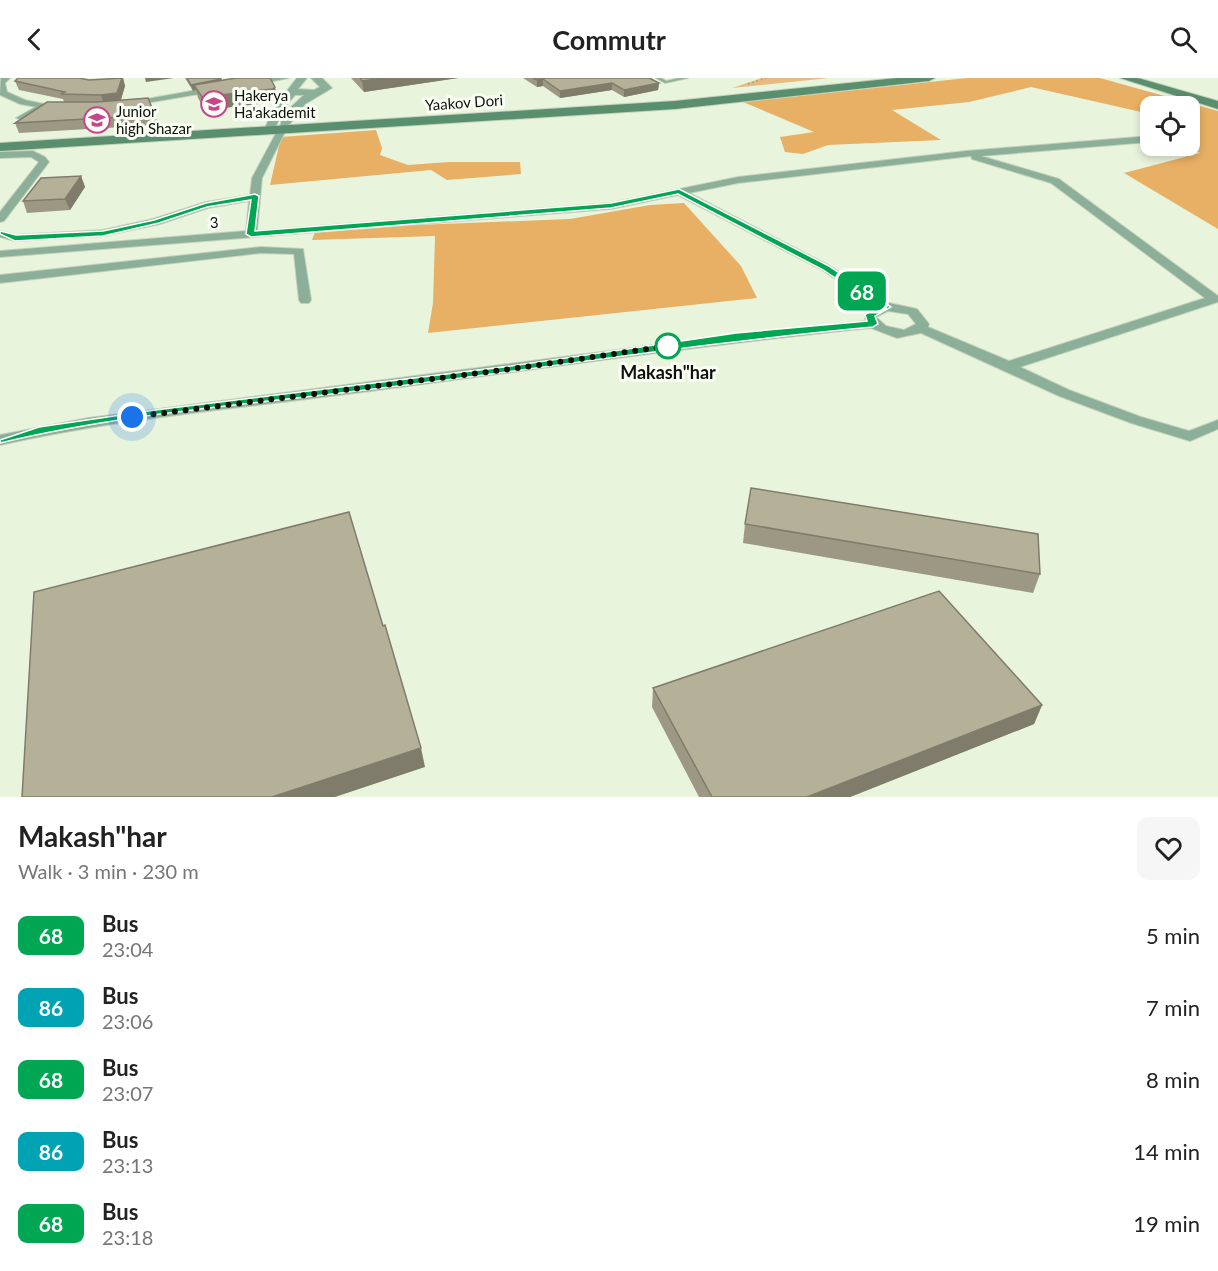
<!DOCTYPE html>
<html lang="en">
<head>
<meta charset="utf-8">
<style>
  body { margin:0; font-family:Lato,sans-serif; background:#f6f6f6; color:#222; height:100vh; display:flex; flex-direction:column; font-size:22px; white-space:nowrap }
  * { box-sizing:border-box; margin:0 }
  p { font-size:20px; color:#767676 }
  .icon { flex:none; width:33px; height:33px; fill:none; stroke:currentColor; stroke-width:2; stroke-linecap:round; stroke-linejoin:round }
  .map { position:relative; height:719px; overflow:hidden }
  .panel { display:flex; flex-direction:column; background:#fff; flex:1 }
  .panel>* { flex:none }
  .badge { padding:0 12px; border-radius:9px; font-size:21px; line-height:39px }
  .controls { position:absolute; left:1140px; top:18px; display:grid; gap:12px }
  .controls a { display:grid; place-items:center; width:60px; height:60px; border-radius:12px; background:#fff; box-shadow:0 3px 9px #0003; font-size:30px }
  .you { position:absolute; width:30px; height:30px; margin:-15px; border:4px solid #fff; border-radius:50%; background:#1a73e8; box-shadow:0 0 0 9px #1a73e833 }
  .map>.badge { position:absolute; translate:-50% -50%; box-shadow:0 0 0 3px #fff }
  .round { display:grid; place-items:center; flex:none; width:63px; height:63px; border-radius:12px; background:#f6f6f6 }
  .headline { display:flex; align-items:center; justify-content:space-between; height:102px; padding:0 18px }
  h1 { font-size:28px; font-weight:700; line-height:45px }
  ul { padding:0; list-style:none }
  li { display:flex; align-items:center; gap:18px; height:72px; padding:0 18px }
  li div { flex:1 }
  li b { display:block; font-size:22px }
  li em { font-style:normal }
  li .badge { min-width:66px; font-weight:700; text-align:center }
  header { display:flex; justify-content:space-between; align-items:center; height:78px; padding:0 18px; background:#fff; font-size:27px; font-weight:700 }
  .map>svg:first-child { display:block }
  .green { fill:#e7bb80 }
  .forest { fill:#e8b064 }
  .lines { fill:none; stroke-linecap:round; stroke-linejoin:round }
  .service-casing { stroke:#c6d0bb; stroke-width:2 }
  .minor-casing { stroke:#c6d0bb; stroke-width:2 }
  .tertiary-casing { stroke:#c6d0bb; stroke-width:2 }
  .secondary-casing { stroke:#c6d0bb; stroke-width:2 }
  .path { stroke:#919988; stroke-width:1.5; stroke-dasharray:1.5 3; stroke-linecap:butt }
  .service { fill:#8baf98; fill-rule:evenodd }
  .minor { fill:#8baf98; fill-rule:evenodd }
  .tertiary { fill:#8baf98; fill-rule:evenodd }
  .secondary { fill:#598f6e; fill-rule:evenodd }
  .wall { fill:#9c9884 }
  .shaded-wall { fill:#7f7c6b }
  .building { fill:#b5b199; stroke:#7f7c6b; stroke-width:1.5 }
  .line { fill:#00a651; stroke:#fff; stroke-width:1.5 }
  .walk { stroke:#0d1109; stroke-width:6; stroke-dasharray:0 10.8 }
  .stop-dot { fill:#fff; stroke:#00a651; stroke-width:3 }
  .labels { text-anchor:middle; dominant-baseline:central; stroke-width:6; stroke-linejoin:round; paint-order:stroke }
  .far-poi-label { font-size:15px; fill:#0d1109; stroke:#fafff5; text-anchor:start }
  .far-street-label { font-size:15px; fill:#0d1109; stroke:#fafff5 }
  .stop-label { font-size:18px; font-weight:bold; fill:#0d1109; stroke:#fafff5 }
</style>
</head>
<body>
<header><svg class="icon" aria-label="back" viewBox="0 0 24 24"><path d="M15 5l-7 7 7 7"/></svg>Commutr<svg class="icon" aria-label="search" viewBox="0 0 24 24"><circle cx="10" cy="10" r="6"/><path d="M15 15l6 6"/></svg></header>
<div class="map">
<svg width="1218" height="719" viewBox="0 0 1218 719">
  <rect width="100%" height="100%" fill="#e9f4dd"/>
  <!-- green -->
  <path class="green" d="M762,0H829L732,10Z"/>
  <!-- forest -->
  <g class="forest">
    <path d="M967,0H1100L1218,33V151L1124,95L1200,75L1187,68H1190V56L1194,55L1190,52V28H1150V36L1031,9L969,24L892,32L941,62L828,67L803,76L785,74L780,59L814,54L743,24Z"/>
    <path d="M376,52L382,70L380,77L408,87L449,84H520L521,96L447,102L431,92L270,107L281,59Z"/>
    <path d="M684,125L741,188L757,220L428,255L433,225L435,158L312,162L316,151L570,141L650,127Z"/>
  </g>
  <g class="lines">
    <!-- service casing -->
    <g class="service-casing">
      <g id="service">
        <path d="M656,0H661L666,3L680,0H688L665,5Z"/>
        <path d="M39,27L43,28L20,41L16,40Z"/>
      </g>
    </g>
    <!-- minor casing -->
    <g class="minor-casing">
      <g id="minor">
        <path d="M1,0H10L5,5L7,14L25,22L63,30L59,33L20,26L0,17Z"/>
        <path d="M269,0H289L252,7L248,5Z"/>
        <path d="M214,9H217V13L128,28L124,25Z"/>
        <path d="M286,41L290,44L262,100L257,153L611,125L738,99L966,73L1150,58V64L981,78L1059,101L1218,218V224L1020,289L1069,312L1141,339L1189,353L1218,342V351L1190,363L1131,345L1059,318L921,255L897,260L871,250C701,267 532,292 363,314C242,330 120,340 0,367V357L88,340L679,264L865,243L866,234L877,229L822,192L678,117L611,131L0,179V173L246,153L249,123L208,130L160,146L103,158L15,163L0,159V153L15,157L103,152L153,141L206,124L250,117L252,100L282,44ZM971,78L972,81L1051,105L1205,220L1009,283L928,249L929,246L917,231L889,225L830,188L689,115L738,105ZM888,233L908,236L916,246L904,252L886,248L876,239Z"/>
        <path d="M33,73L45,79L49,84L4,143L0,144V134L39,84L31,79L0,80V74Z"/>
        <path d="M261,169L303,171L311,222L309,225H301L299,222L294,176L261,175L0,205V197Z"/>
      </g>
    </g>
    <!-- tertiary casing -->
    <g class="tertiary-casing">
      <path id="tertiary" d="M297,0H307L298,11L314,12L320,9L311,0H322L332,10L305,26L290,46H282L281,44L291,29L304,17H295L285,29L273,54H265L264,52L275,28Z"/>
    </g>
    <!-- secondary casing -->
    <g class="secondary-casing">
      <g id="secondary">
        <path d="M897,0H935L929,3L675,31L0,73V65L675,23Z"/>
        <path d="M1120,0H1138L1218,23V31Z"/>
      </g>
    </g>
    <!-- path -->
    <path class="path" d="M748,6L766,0"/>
    <!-- service -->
    <use href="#service" class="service"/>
    <!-- minor -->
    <use href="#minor" class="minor"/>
    <!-- tertiary -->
    <use href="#tertiary" class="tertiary"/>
    <!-- secondary -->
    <use href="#secondary" class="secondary"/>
  </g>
  <!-- wall -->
  <g class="wall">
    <path d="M123,0L125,8L121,22L155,37L158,47L19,55L15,45L64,24L63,21L19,12L15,3L89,2Z"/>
    <path d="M185,0H221L222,3L275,9L277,22L275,24L205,32L198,20L196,12L193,13Z"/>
    <path d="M351,0H458L364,14Z"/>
    <path d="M523,0H651L659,5L658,12L624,19L612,12L560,20L543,8L537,9Z"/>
    <path d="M81,98L85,109L70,132L27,135L23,123Z"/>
    <path d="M745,446L1040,496L1033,515L743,465Z"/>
    <path d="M653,610L1042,627L1034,646L850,719H699L652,629Z"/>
  </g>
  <!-- shaded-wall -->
  <g class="shaded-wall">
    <path d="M123,0L125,8L120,24L104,26L101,17Z"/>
    <path d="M145,0H174L146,4Z"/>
    <path d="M383,0H458L364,14L362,3Z"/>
    <path d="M221,1L223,7H194L196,12L193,13L191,7Z"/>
    <path d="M543,1V8L537,9V2Z"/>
    <path d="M612,5V12L560,20V13Z"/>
    <path d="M659,5L658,12L624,19V12Z"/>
    <path d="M275,9L277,22L275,24L205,32L202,19Z"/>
    <path d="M81,98L85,109L70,132L65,121Z"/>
    <path d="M1042,627L1034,646L850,719H807Z"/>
    <path d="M421,670L425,689L335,719H272Z"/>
  </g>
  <!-- building -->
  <g class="building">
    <path d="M18,0H79L89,2L122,0L117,15L101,17L61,16L65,14L15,3Z"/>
    <path d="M187,0H221V1L191,7Z"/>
    <path d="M236,0H270L275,9L273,11L202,19L194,7Z"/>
    <path d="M360,0H383L362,3Z"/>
    <path d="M533,0H649L659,5L624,12L612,5L560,13L543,1L537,2Z"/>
    <path d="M148,20L155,37L15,45L47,24H97Z"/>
    <path d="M81,98L65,121L23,123L41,100Z"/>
    <path d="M751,410L1038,456L1040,496L745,446Z"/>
    <path d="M349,434L383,548L385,547L421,670L272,719H22L34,514Z"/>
    <path d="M939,513L1042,627L807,719H712L653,610Z"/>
  </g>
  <!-- line -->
  <path class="line" d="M679,111L829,188L891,229L875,238L878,246L873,249C709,264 546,290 382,310C256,326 123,335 0,365V362L39,349L155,332L511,288L736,255L867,243L865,237L877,228L823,192L678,116L611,130L251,159L246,156L251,122L207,129L159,145L103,158L15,163L0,156V153L16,157L103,153L154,142L206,125L255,116L259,118L255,153L611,125Z"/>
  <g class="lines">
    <!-- walk -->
    <path class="walk" d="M132,339L511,291L668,268"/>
  </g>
  <!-- icons -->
  <defs>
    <g id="university-ring" transform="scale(1.35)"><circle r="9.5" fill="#fafff5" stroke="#c7458d" stroke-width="1.5"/><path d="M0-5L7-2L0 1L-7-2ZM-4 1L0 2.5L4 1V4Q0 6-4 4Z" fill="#c7458d"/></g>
    <g id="school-ring" transform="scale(1.35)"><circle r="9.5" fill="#fafff5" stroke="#c7458d" stroke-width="1.5"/><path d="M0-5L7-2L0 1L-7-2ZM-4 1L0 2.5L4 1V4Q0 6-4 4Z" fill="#c7458d"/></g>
  </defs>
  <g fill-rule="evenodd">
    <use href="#university-ring" x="214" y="26"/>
    <use href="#school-ring" x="97" y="42"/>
  </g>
  <!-- markers -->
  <circle class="stop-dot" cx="668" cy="268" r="12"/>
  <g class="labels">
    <!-- far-poi labels -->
    <g class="far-poi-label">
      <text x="234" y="17">Hakerya<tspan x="234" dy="17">Ha'akademit</tspan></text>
      <text x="116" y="33">Junior<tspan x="116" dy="17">high Shazar</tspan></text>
    </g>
    <!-- far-street labels -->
    <g class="far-street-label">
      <text transform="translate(464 24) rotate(-4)">Yaakov Dori</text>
      <text transform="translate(214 144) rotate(-5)">3</text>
    </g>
    <!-- stop labels -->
    <g class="stop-label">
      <text x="668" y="294">Makash"har</text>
    </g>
  </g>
</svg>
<div class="controls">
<a><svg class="icon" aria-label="locate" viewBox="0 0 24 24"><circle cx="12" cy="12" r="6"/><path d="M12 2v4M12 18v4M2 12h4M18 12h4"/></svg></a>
</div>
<div class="you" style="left:132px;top:339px"></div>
<b class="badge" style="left:862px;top:213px;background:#00a651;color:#fff">68</b>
</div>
<section class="panel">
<div class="headline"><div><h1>Makash&quot;har</h1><p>Walk · 3 min · 230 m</p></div><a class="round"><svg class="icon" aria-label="heart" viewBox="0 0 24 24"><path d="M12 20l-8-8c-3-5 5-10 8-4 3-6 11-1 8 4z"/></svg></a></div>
<ul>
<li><span class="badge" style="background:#00a651;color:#fff">68</span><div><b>Bus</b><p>23:04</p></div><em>5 min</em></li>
<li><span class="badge" style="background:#00a3b4;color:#fff">86</span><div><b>Bus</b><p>23:06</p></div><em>7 min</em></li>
<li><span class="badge" style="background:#00a651;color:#fff">68</span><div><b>Bus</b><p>23:07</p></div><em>8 min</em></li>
<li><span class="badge" style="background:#00a3b4;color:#fff">86</span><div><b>Bus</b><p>23:13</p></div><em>14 min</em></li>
<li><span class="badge" style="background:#00a651;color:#fff">68</span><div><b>Bus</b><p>23:18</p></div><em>19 min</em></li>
</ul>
</section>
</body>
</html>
